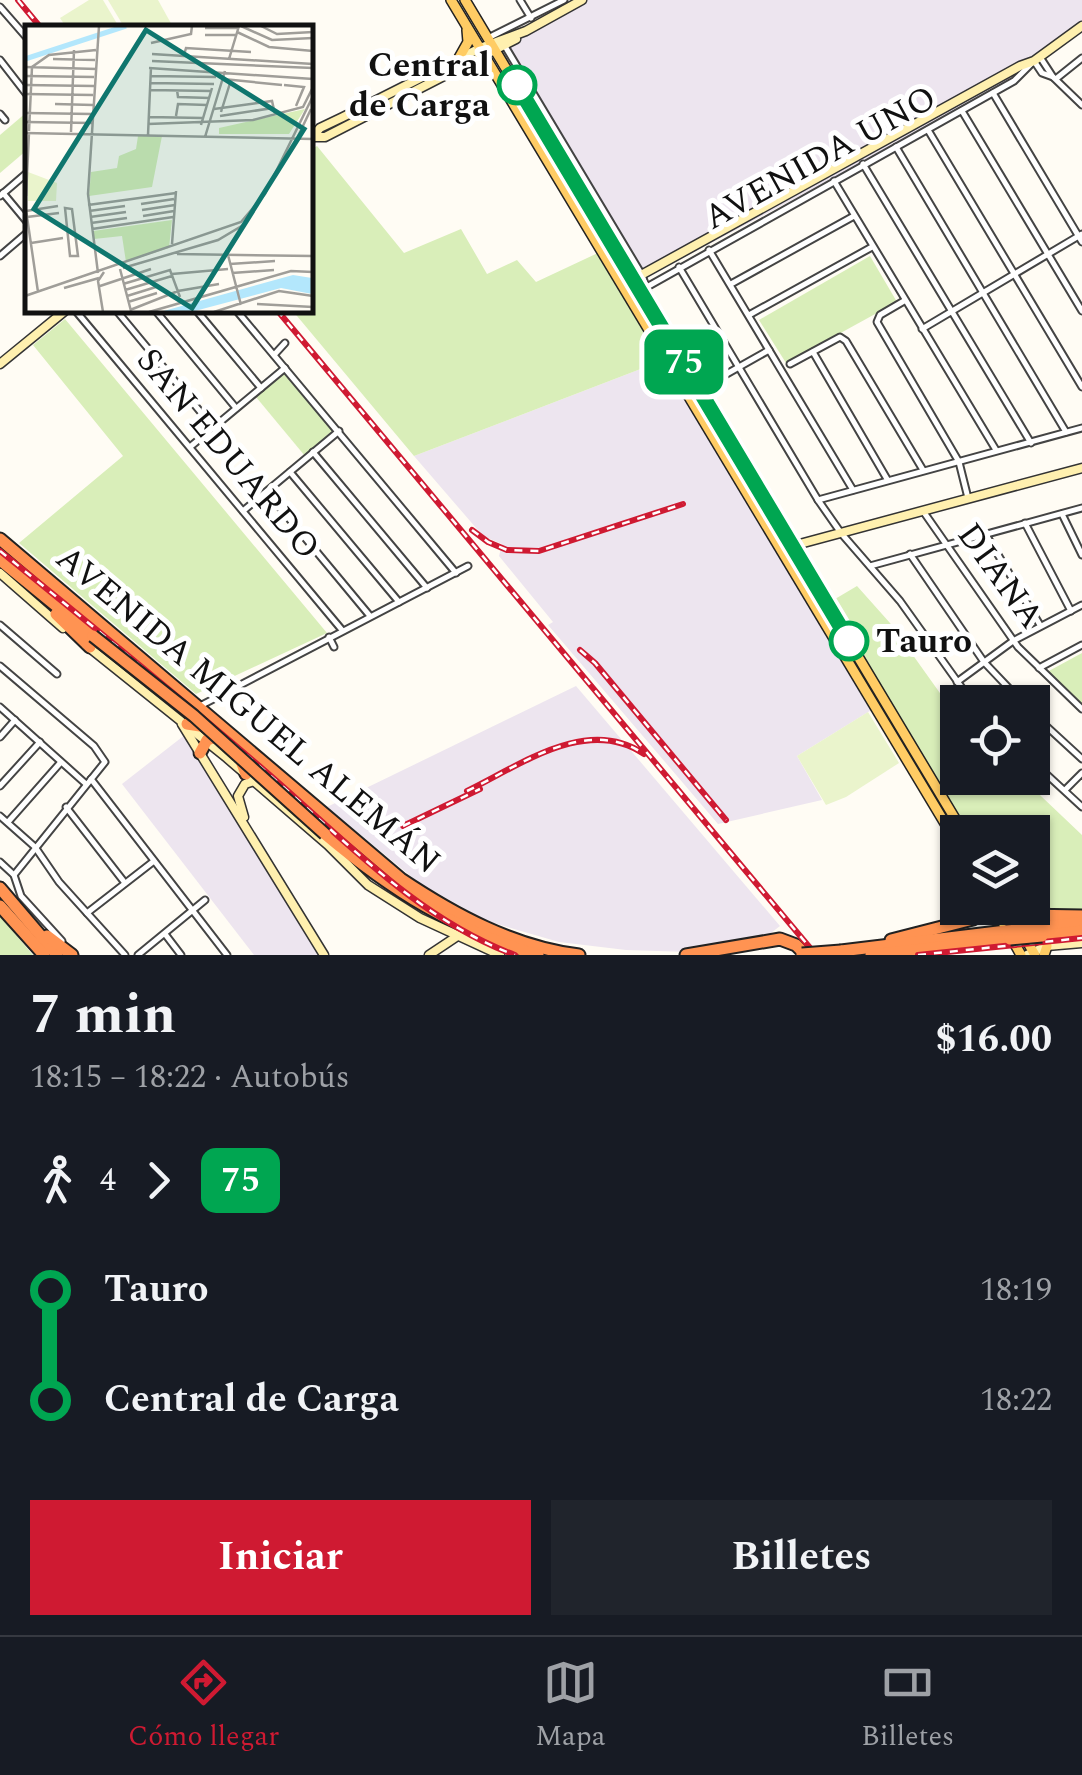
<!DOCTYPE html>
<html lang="es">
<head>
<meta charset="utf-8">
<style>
  body { margin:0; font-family:Spectral,serif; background:#20242c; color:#f1f3f6; height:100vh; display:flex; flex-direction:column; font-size:38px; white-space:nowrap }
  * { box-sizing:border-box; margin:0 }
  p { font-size:32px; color:#9ea1a6 }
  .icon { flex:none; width:55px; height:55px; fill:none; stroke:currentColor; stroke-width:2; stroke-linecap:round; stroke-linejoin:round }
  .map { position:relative; height:955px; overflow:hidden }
  .sheet { display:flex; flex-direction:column; background:#171b24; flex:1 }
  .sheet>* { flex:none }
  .badge { padding:0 20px; border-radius:15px; font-size:35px; line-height:65px }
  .fabs { position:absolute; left:940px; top:685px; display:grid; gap:20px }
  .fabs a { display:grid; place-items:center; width:110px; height:110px; border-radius:0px; background:#171b24; box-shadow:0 2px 8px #0004; font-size:50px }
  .map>.badge { position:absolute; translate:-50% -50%; box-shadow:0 0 0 5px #fff }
  .legs { display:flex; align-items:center; gap:15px; height:110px; padding:0 30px; font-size:32px }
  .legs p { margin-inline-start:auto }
  .head { display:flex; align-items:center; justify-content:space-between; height:170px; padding:0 30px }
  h1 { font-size:55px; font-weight:700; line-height:75px }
  .action { display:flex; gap:20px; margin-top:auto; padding:20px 30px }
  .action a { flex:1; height:115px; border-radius:0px; background:#cf1a32; color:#fff; font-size:40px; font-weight:700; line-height:115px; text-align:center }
  .action a+a { background:#20242c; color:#f1f3f6 }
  ul { padding:0 30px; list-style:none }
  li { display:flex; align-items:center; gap:35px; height:110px; font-size:38px }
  li i { display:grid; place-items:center; width:15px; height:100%; margin:0 12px; background:currentColor }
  li i::after { content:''; width:25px; height:25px; margin:-12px; border:8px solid; border-radius:50%; background:#171b24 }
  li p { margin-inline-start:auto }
  li:first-child i { background:linear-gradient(#0000 50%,currentColor 0) }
  li:last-child i { background:linear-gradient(currentColor 50%,#0000 0) }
  .tab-bar { display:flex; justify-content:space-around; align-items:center; height:140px; border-top:2px solid #363941; background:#171b24; font-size:28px; color:#9ea1a6 }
  .tab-bar a { display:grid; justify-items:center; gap:5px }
  .tab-bar .on { color:#cf1a32 }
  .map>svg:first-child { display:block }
  .industrial { fill:#ede5ef }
  .green { fill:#d9eeb9 }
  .pitch { fill:#eaf4cc }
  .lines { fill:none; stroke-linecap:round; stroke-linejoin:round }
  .street-casing { stroke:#444; stroke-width:9 }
  .secondary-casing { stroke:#333; stroke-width:11 }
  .primary-casing { stroke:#222; stroke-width:12 }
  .highway-casing { stroke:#222; stroke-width:15 }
  .street { stroke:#fff; stroke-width:5 }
  .secondary { stroke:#fff0af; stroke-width:8 }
  .primary { stroke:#ffcc64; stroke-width:9 }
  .highway { stroke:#ff9352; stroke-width:11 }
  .rail-casing { stroke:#cf1a32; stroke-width:6 }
  .rail { stroke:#fff; stroke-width:2.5; stroke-dasharray:8; stroke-linecap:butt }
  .highway-bridge-casing { stroke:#222; stroke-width:15; stroke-linecap:butt }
  .highway-bridge { stroke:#ff9352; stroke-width:11 }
  .line-1-casing { stroke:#fff; stroke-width:22 }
  .line-1 { stroke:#00a651; stroke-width:15 }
  .stop-1-dot { fill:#fff; stroke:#00a651; stroke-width:5 }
  .labels { text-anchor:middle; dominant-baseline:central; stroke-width:10; stroke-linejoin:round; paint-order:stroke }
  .stop-label { font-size:35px; font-weight:bold; fill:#111; stroke:#fff; text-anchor:end }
  .street-label { font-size:35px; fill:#111; stroke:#fff }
  .inset-river { fill:none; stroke:#b3e7fc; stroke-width:5 }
  .inset-road { fill:none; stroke:#a09e99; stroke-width:2.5 }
  .view { fill:#0f766e; fill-opacity:0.15; stroke:#0f766e; stroke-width:5 }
  .inset-edge { fill:none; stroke:#111; stroke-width:5 }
</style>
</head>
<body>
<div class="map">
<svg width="1082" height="955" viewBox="0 0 1082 955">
  <rect width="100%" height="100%" fill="#fffcf4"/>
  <!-- industrial -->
  <g class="industrial">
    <path d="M575,0H1082V26L1000,90L630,286L488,46Z"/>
    <path d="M664,360L873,709L797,756L822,800L718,824L548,625L553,622L499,556L502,544L483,536L414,456Z"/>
    <path d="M576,686L780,926L767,936L689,952L626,950L559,942L487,921L419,883L327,807Z"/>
    <path d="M186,734L319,955H254L122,784Z"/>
  </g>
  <!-- green -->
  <g class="green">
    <path d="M27,112V150L0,173V135Z"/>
    <path d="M317,146L404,253L461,229L487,274L517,260L536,282L600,252L664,360L414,456L292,310H310V150Z"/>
    <path d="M870,256L897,302L786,363L759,320Z"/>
    <path d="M65,319L327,633L196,694L19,543L123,456L33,345Z"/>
    <path d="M285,373L334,429L305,456L256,397Z"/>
    <path d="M857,586L890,623L957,717L958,778H1022L1082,835V912L1018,908H1032V832H969L830,602Z"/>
    <path d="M1082,653V705L1047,672Z"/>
    <path d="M0,916L32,954L33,955H0Z"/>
  </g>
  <!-- pitch -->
  <g class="pitch">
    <path d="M89,0H103L119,27H66L60,18Z"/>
    <path d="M108,0H158L173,27H124Z"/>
    <path d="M868,712L899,763L846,797L826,805L797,756Z"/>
  </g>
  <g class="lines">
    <!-- street casing -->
    <g class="street-casing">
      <g id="street">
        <path d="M520,0L531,18"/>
        <path d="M0,7L28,39"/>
        <path d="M488,38L564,0"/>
        <path d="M503,43L642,275L653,307"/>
        <path d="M1040,57L1053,77L1082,105"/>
        <path d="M0,60L28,96"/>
        <path d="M1034,61L1042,73L1053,77"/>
        <path d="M1057,78L1082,58"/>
        <path d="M993,93L1082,242"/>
        <path d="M962,111L1082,311"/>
        <path d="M0,114L5,120"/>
        <path d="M928,130L1082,387"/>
        <path d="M896,147L1066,432"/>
        <path d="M863,164L1031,443"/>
        <path d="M834,181L996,450"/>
        <path d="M3,193L28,223"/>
        <path d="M0,196L28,172"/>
        <path d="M709,250L853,490"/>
        <path d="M0,256L28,232"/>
        <path d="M679,267L818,500L841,533L900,601L972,702"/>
        <path d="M731,284L854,216"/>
        <path d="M629,297L1014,81L1032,63"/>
        <path d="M904,301L880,315L877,322L959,462L968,498"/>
        <path d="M75,310L342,630"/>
        <path d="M116,310L213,427"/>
        <path d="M155,310L236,408"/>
        <path d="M196,310L261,388"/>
        <path d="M236,310L456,573"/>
        <path d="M749,315L872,247"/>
        <path d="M922,329L1082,234"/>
        <path d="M813,352L887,479"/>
        <path d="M274,355L285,343"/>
        <path d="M790,364L840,337L846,341L923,470"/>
        <path d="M700,389L769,350"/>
        <path d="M190,447L285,368"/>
        <path d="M313,452L427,588"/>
        <path d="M290,472L399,602"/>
        <path d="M267,492L370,616"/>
        <path d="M818,500L1082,428"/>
        <path d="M243,511L339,431"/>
        <path d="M923,511L1018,647L1082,709"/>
        <path d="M1062,514L1082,555"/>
        <path d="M1025,523L1071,611"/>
        <path d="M985,533L1040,625"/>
        <path d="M910,554L984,662L1022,702"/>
        <path d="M870,566L1082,508"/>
        <path d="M0,625L57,674"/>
        <path d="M329,637L334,647"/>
        <path d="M0,666L94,746L105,762L14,875"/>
        <path d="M1039,668L1082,645"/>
        <path d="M957,682L1013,641L1082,605"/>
        <path d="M200,706L468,566"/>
        <path d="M0,707L86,784"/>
        <path d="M1032,713L1082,759"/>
        <path d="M0,737L15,720"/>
        <path d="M1032,761L1082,807"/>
        <path d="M91,779L227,955"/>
        <path d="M0,786L40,742"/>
        <path d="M1065,790L1082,773"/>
        <path d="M66,807L125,883"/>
        <path d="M0,816L35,847L59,882L125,955"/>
        <path d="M8,822L61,762"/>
        <path d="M0,862L14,875L21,896L62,941"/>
        <path d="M87,913L154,861"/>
        <path d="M165,934L181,955"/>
        <path d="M138,955L205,900"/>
      </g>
    </g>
    <!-- secondary casing -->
    <g class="secondary-casing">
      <g id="secondary">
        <path d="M314,137H325L516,39"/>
        <path d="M310,140L320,128L343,117L480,48L526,31L582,0"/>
        <path d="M623,285L1020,66L1034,61L1082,26"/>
        <path d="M0,364L66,310"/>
        <path d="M781,549L1082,468"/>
        <path d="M0,573L63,628"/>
        <path d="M86,645L227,758L328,845L368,885L420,918L500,955"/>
        <path d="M182,724L324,955"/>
        <path d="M244,817L238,796L245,784L254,781"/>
        <path d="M429,955L456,937"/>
        <path d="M1027,955L1047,946L1082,943"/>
      </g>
    </g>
    <!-- primary casing -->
    <g class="primary-casing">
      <g id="primary">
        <path d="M451,0L958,845"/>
        <path d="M465,0L963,832"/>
        <path d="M459,58L468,42L467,30"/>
        <path d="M995,908L1021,955"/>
        <path d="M1008,908L1035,955"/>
        <path d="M1044,955L1047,946"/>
      </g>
    </g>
    <!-- highway casing -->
    <g class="highway-casing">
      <g id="highway">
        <path d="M0,539L401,879C455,915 514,947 579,955"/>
        <path d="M0,560L93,636"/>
        <path d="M56,614L90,647"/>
        <path d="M187,724L200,726L205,716"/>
        <path d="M200,753L207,740L221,735"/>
        <path d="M246,774L241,761L246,756"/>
        <path d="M325,834C390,889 456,931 538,955"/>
        <path d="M0,888L57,955"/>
        <path d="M0,906L44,955"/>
        <path d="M1010,908L1024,915L1082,916"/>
        <path d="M1040,928L1082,922"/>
        <path d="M47,936L72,955"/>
        <path d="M1042,936L1082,931"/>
        <path d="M891,940L973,919L992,908"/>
        <path d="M841,951L1006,931"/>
        <path d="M686,955L780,939L796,945L806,955"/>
        <path d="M871,955L1010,939"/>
      </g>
    </g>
    <!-- street -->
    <use href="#street" class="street"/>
    <!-- secondary -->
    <use href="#secondary" class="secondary"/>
    <!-- primary -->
    <use href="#primary" class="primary"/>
    <!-- highway -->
    <use href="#highway" class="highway"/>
    <!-- rail casing -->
    <g class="rail-casing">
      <g id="rail">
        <path d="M18,0L41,28"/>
        <path d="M277,310L816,955"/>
        <path d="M472,530L488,542L507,550L539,551L683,504"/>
        <path d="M0,551C89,623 177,695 264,770C342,837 417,919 515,955"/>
        <path d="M580,650L595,663L726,820"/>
        <path d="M467,791C519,766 587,715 644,754"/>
        <path d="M403,826L480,789"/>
        <path d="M918,955L1082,938"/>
      </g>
    </g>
    <!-- rail -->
    <use href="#rail" class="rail"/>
    <!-- highway-bridge casing -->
    <g class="highway-bridge-casing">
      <g id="highway-bridge">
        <path d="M93,636L194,716L325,834"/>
        <path d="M1006,931L1040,928"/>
        <path d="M1010,939L1042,936"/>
        <path d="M802,954L841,951"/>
      </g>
    </g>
    <!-- highway-bridge -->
    <use href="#highway-bridge" class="highway-bridge"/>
  </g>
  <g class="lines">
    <!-- line-1 casing -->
    <g class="line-1-casing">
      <path id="line-1" d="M517,85L849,641"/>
    </g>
    <!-- line-1 -->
    <use href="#line-1" class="line-1"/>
  </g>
  <!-- markers -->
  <g class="stop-1-dot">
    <circle cx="517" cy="85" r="18"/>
    <circle cx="849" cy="641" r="18"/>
  </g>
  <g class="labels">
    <!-- stop labels -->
    <g class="stop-label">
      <text x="490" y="65">Central<tspan x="490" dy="40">de Carga</tspan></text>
      <text x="876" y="641" text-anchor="start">Tauro</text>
    </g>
    <!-- street labels -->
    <g class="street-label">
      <text transform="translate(820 158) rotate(-29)">AVENIDA UNO</text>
      <text transform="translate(228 454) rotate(50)">SAN EDUARDO</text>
      <text transform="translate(1000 576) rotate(54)">DIANA</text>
      <text transform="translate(248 710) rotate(40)">AVENIDA MIGUEL ALEMÁN</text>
    </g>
  </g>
  <!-- overview -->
  <g transform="translate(25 25)">
    <rect width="288" height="288" fill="#fffcf4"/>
    <path d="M280,84L264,109H194V103ZM113,111H137L127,162L64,171L66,147L92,143L94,131L111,124ZM147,195L144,223L101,237L97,211L69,214L68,206Z" fill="#d9eeb9"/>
    <path d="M3,147L32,158L31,176H3Z" fill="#eaf4cc"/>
    <path d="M268,250L287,253V269L256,263L166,287H135Z" fill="#b3e7fc"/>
    <path class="inset-river" d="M0,34L101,1"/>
    <path class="inset-road" d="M216,1L247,15L288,13M236,1L252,9L288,7M180,3H213M212,7L244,22L288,26M180,10H211M126,18L166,9L167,1M127,29L288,39M159,30L161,23L226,27M28,34L70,35M204,34L214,1M127,36L288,43M0,42L72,44M124,43L288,54M0,51L69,52M126,51L191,52M198,54L257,60M125,58L189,59M0,60L69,61M259,60L279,62L271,81M125,65L186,66M152,65L153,72L185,73M0,69L68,70M30,79L68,80M189,84L247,76L250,89M196,87L206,55M0,88L67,89M151,91L153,79L182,80M195,91L248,83M123,92L178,93M0,97L67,98M123,99L228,95L278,82L288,62M176,100L187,63M4,106L7,42L24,30L71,25M46,107L49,25M0,108L288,114M123,110L126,42M180,112L200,46M266,126L286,84M1,171L4,108M116,179L149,174M63,180L151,168M40,183L47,184L53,231H45ZM1,185L13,267M117,185L150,180M1,186L33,181M64,186L100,181M118,191L149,186M2,192L34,188M65,192L101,187M66,198L102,193M67,204L148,192M6,218L38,213M147,219L151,166M152,229L288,231M203,230L216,280M205,239L250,236M98,243L193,215L220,199M95,244L106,286M73,248L63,169L74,1M207,248L249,245M147,249L203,244M98,259L145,245L155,272M75,261L126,244M39,263L74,253M100,265L147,251M0,271L216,197L240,169L288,71M102,271L131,262M103,277L132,268M232,279L288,282M105,285L153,266L194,259M78,287L73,256L79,247M124,287L266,246L288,247M189,287L254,266L288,271"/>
    <path class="view" d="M121,5L279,104L167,283L9,184Z"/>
    <rect width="288" height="288" class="inset-edge"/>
  </g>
</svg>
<div class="fabs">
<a><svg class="icon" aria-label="locate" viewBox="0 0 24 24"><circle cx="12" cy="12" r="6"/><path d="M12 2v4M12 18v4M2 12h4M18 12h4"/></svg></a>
<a><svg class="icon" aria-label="layers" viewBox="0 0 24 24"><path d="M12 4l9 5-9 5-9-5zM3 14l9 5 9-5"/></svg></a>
</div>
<b class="badge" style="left:684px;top:362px;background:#00a651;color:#fff">75</b>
</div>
<section class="sheet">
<div class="head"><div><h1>7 min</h1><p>18:15 – 18:22 · Autobús</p></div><b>$16.00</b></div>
<div class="legs"><svg class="icon" aria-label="walk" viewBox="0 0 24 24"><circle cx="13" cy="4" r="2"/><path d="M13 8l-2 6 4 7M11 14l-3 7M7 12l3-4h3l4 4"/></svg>4<svg class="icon" aria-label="forward" viewBox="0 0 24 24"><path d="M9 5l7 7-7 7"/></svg><b class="badge" style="background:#00a651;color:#fff">75</b></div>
<ul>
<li><i style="color:#00a651"></i><b>Tauro</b><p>18:19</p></li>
<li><i style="color:#00a651"></i><b>Central de Carga</b><p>18:22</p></li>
</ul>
<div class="action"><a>Iniciar</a><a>Billetes</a></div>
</section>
<nav class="tab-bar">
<a class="on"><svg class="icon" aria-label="directions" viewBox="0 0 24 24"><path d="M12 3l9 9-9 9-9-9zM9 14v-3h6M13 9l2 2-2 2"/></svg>Cómo llegar</a>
<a><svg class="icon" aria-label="map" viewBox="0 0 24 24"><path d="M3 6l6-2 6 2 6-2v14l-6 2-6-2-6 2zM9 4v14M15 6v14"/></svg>Mapa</a>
<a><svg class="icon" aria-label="tickets" viewBox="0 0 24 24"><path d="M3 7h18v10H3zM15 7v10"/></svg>Billetes</a>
</nav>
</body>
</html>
